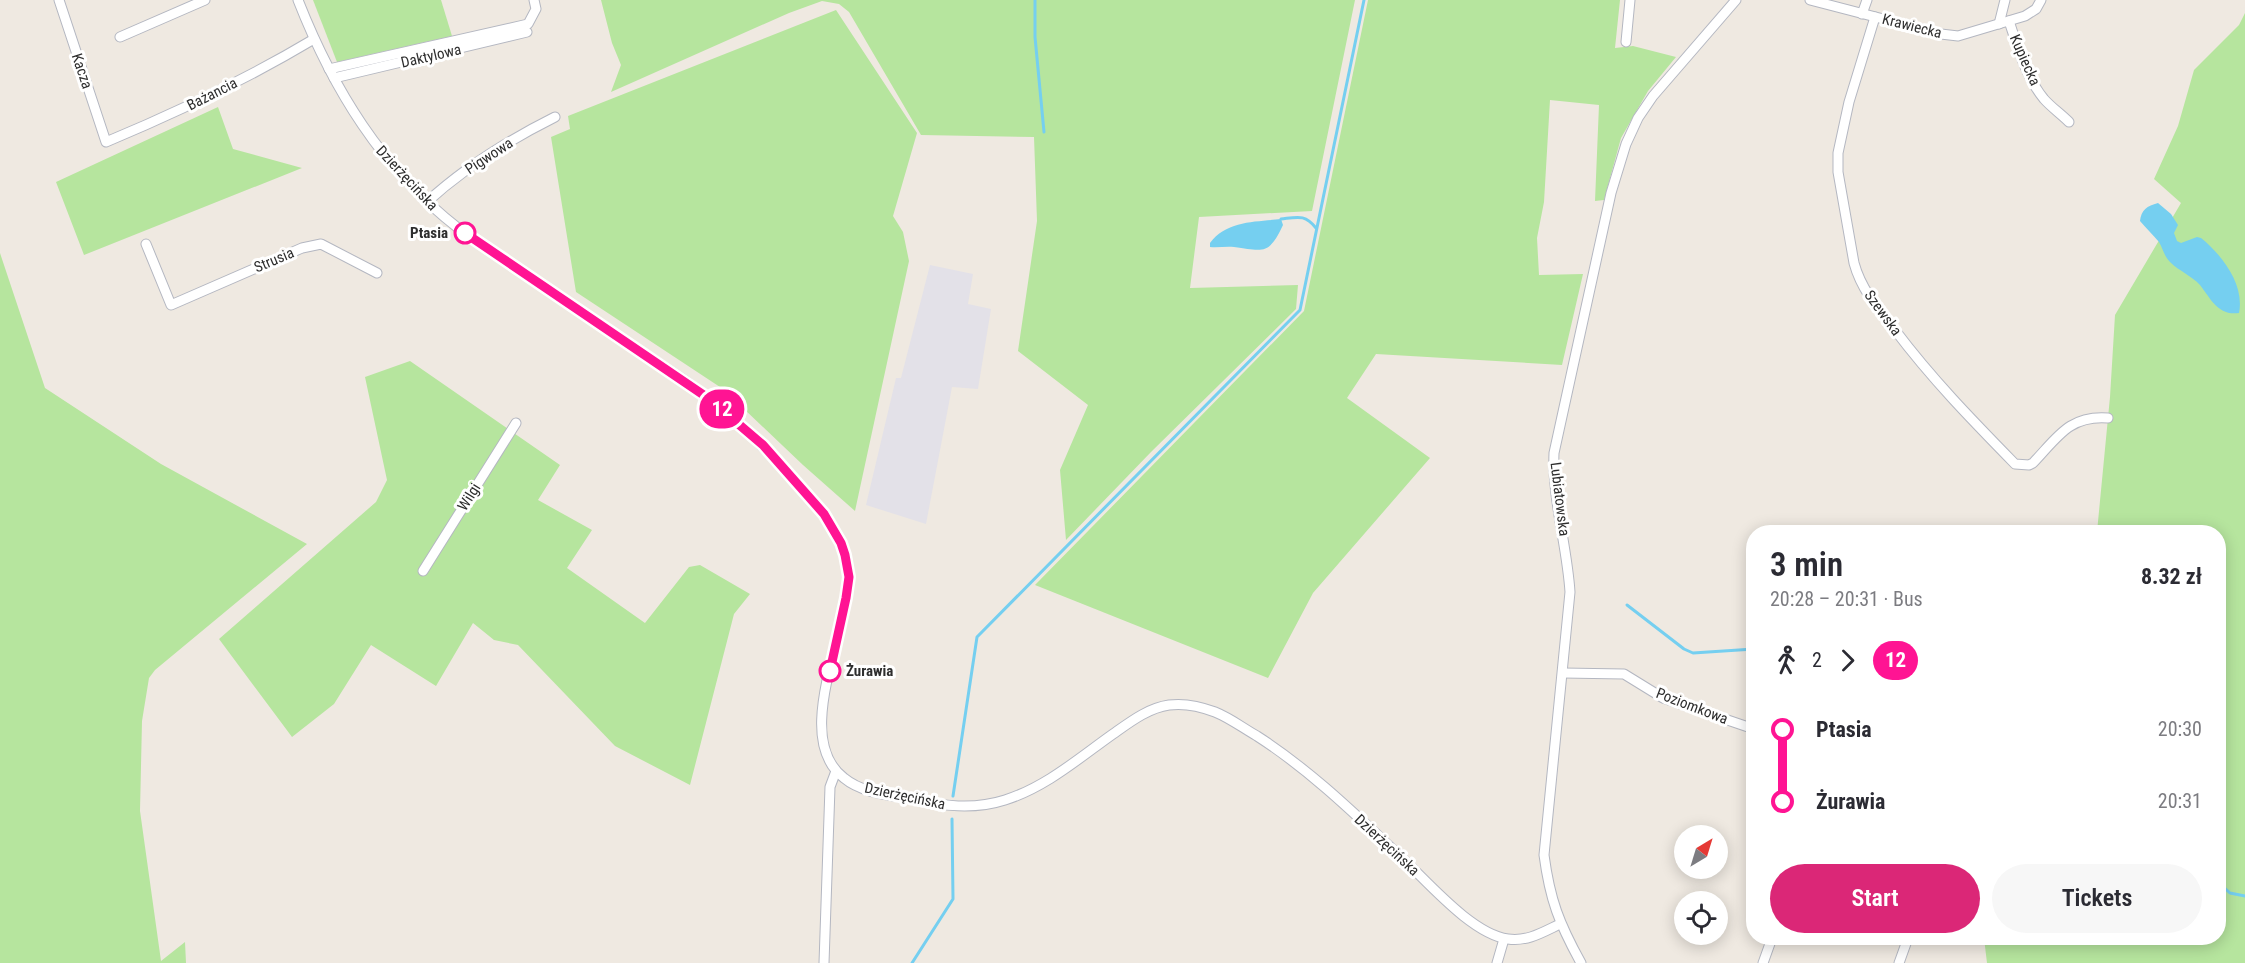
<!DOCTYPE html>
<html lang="en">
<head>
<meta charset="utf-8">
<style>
  body { margin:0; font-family:"Roboto Condensed",sans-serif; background:#f7f7f7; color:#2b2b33; height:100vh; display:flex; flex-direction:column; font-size:22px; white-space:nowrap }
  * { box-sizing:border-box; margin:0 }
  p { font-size:20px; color:#7c7c81 }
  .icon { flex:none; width:33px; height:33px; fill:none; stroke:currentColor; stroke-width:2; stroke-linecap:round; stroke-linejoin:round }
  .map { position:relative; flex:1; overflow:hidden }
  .side { position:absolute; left:1746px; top:525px; width:480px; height:420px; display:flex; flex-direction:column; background:#fff; border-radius:24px; box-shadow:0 3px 15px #0003 }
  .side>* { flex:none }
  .badge { padding:0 12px; border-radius:20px; font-size:21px; line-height:39px }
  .needle { width:39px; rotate:38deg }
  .controls { position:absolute; left:1674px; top:825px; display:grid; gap:12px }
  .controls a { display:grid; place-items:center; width:54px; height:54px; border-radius:50%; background:#fff; box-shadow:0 3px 15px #0003; font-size:30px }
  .map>.badge { position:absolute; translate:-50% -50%; box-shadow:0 0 0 3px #fff }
  .legs { display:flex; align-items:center; gap:9px; height:66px; padding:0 24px; font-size:20px }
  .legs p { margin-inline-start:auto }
  .overview { display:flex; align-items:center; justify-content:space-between; height:102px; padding:0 24px }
  h1 { font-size:33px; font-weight:600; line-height:45px }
  .primary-button { display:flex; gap:12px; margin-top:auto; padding:12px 24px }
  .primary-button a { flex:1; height:69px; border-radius:36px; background:#db2777; color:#fff; font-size:24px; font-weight:600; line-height:69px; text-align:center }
  .primary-button a+a { background:#f7f7f7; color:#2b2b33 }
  ul { padding:0 24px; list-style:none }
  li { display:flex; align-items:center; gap:21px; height:72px; font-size:22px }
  li i { display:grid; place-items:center; width:9px; height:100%; margin:0 8px; background:currentColor }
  li i::after { content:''; width:15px; height:15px; margin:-8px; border:4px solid; border-radius:50%; background:#fff }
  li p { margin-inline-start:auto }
  li:first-child i { background:linear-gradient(#0000 50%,currentColor 0) }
  li:last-child i { background:linear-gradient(currentColor 50%,#0000 0) }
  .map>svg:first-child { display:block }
  .industrial { fill:#e3e1e8 }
  .green { fill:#b6e59e }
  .water { fill:#75cff0 }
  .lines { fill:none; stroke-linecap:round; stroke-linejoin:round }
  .stream { stroke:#75cff0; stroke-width:3 }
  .minor-casing { stroke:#b4b7c1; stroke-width:11 }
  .minor { stroke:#fff; stroke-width:9 }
  .line-1-casing { stroke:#fff; stroke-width:14 }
  .line-1 { stroke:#ff1493; stroke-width:9 }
  .stop-1-dot { fill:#fff; stroke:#ff1493; stroke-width:3 }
  .labels { text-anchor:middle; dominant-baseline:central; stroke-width:6; stroke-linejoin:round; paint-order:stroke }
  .street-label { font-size:15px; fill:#2e2e2e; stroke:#fff }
  .stop-label { font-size:15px; font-weight:bold; fill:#2e2e2e; stroke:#fff; text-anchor:end }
</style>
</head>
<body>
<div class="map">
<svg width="2245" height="963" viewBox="0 0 2245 963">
  <rect width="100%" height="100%" fill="#efe9e1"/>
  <!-- industrial -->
  <path class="industrial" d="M930,265L973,274L968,304L991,309L978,389L952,387L926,524L866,505L896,378H901Z"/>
  <!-- green -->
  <g class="green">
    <path d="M313,0H441L452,36L337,62Z"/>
    <path d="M601,0H1355L1312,211L1199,217L1190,288L1298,285L1296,309L1151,452L1066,540L1060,470L1088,405L1018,351L1037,221L1034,137L921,135L849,12L839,4L822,1L789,13L611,92L621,65L612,43Z"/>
    <path d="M1368,0H1620L1615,48L1633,46L1676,57L1648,91L1621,138L1604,200L1595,201L1599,105L1550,100L1544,202L1537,238L1539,275L1583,274L1562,365L1376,354L1347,398L1430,458L1313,593L1268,678L1035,585L1304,311Z"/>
    <path d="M836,10L917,133L893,216L903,232L909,261L855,511L803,465L723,389L576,292L551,137L570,129L568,116Z"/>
    <path d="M2245,13V963H1987L1984,938H2218V532H2097L2110,397L2115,315L2181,203L2154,179L2178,126L2194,70L2239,25Z"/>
    <path d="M218,107L233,149L302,168L84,255L56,182Z"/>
    <path d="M0,253L45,388L161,464L307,544L155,670L149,678L142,721L140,811L161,961L185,942L186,963H0Z"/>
    <path d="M410,361L560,465L538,500L592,530L567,568L645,623L689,567L700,565L750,594L734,614L690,785L615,746L518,645L494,640L473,623L436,686L371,645L334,704L292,737L219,639L376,502L387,480L365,377Z"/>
  </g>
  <!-- water -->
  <g class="water">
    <path d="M2158,203L2171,214L2178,225L2174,233L2177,241L2181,243L2197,237L2201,238C2221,254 2245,284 2239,313C2218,316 2211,299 2200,285C2192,276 2179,271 2170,262C2164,256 2163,249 2159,242C2153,235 2146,228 2140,221C2141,210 2147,206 2158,203Z"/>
    <path d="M1281,219L1283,225C1269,255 1264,251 1234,247C1226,246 1218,248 1210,247V243C1227,220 1256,222 1281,219Z"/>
  </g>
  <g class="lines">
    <!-- stream -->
    <g class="stream">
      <path d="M1035,0V37L1044,132"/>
      <path d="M1281,219C1298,217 1305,214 1316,228"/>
      <path d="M1627,605L1684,649L1693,653L1754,649"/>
      <path d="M953,796L977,637L1300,310L1364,0"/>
      <path d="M2218,882L2230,893L2245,896"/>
      <path d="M912,963L953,899L952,819"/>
    </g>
    <!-- minor casing -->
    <g class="minor-casing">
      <g id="minor">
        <path d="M59,0L106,142C178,112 247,79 314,39"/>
        <path d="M298,0C333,89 382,169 458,228C506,261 554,294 602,326C644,354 688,380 726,412C751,433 772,456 793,480C809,498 826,515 837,536C843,547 848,560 848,573C851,628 790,737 844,778C862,793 889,795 911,799C942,806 974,810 1005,800C1046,787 1079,758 1113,734C1130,722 1148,708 1169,705C1184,703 1202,707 1215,712C1230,718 1243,728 1257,736C1310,770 1356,815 1402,858C1429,883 1472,934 1508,939C1527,942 1543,932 1560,924"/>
        <path d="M1810,0L1941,34L1958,36L2025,16L2036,9L2041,0"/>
        <path d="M1862,14L1867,0"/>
        <path d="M1875,17L1849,102L1838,153V172L1854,263C1861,289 1878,309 1895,330C1932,379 1971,419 2015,464L2029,465L2033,463C2057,438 2069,415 2108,418"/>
        <path d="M2009,21C2018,48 2026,77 2044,99C2051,107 2061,114 2069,122"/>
        <path d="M1999,24L2005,0"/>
        <path d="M120,37L205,0"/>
        <path d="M1626,42L1630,0"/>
        <path d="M329,69L528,24L536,9L534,0"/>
        <path d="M334,78L527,32"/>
        <path d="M427,202C465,167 509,140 555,117"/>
        <path d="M146,244L171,305L302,248L321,244L377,273"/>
        <path d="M423,571L516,423"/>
        <path d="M1563,673L1624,674L1663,698L1754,729"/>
        <path d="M824,963L830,787L836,771"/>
        <path d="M1497,963L1504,939"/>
        <path d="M1581,963C1559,923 1550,900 1544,855L1570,592C1567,545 1552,499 1554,453L1611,193L1626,144L1638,118L1653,96L1736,0"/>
        <path d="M1763,963L1772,938"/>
        <path d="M1899,963L1908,938"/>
      </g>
    </g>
    <!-- minor -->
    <use href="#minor" class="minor"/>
  </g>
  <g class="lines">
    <!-- line-1 casing -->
    <g class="line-1-casing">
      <path id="line-1" d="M465,233L708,398L763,445L824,514L841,543L845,555L849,577L846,598L830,671"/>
    </g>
    <!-- line-1 -->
    <use href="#line-1" class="line-1"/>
  </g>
  <!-- markers -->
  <g class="stop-1-dot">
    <circle cx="465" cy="233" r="10"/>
    <circle cx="830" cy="671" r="10"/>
  </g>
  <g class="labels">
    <!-- street labels -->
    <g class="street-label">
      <text transform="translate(1912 26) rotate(14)">Krawiecka</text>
      <text transform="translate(431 56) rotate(-13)">Daktylowa</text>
      <text transform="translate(2025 60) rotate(66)">Kupiecka</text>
      <text transform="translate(82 71) rotate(71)">Kacza</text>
      <text transform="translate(212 94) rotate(-27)">Bażancia</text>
      <text transform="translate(489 156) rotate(-33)">Pigwowa</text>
      <text transform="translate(407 178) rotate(47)">Dzierżęcińska</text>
      <text transform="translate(274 260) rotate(-23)">Strusia</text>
      <text transform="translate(1883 313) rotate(54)">Szewska</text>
      <text transform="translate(469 497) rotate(-58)">Wilgi</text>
      <text transform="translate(1560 499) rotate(83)">Lubiatowska</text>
      <text transform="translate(1692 706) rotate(21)">Poziomkowa</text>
      <text transform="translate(905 796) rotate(12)">Dzierżęcińska</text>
      <text transform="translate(1387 845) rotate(43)">Dzierżęcińska</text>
    </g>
    <!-- stop labels -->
    <g class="stop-label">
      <text x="448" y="233">Ptasia</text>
      <text x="846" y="671" text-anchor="start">Żurawia</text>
    </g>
  </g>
</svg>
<div class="controls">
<a><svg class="needle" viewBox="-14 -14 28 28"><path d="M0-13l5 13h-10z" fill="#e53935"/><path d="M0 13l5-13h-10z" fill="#7c7c81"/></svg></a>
<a><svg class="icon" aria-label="locate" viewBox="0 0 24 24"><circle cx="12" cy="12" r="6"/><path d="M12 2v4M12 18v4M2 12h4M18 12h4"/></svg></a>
</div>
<b class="badge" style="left:722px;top:409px;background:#ff1493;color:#fff">12</b>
<section class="side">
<div class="overview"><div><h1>3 min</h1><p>20:28 – 20:31 · Bus</p></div><b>8.32 zł</b></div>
<div class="legs"><svg class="icon" aria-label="walk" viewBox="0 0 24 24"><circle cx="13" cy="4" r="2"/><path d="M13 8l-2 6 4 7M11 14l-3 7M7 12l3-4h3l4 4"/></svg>2<svg class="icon" aria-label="forward" viewBox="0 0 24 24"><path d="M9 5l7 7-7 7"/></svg><b class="badge" style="background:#ff1493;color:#fff">12</b></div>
<ul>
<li><i style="color:#ff1493"></i><b>Ptasia</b><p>20:30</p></li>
<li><i style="color:#ff1493"></i><b>Żurawia</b><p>20:31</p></li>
</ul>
<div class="primary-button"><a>Start</a><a>Tickets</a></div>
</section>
</div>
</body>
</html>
